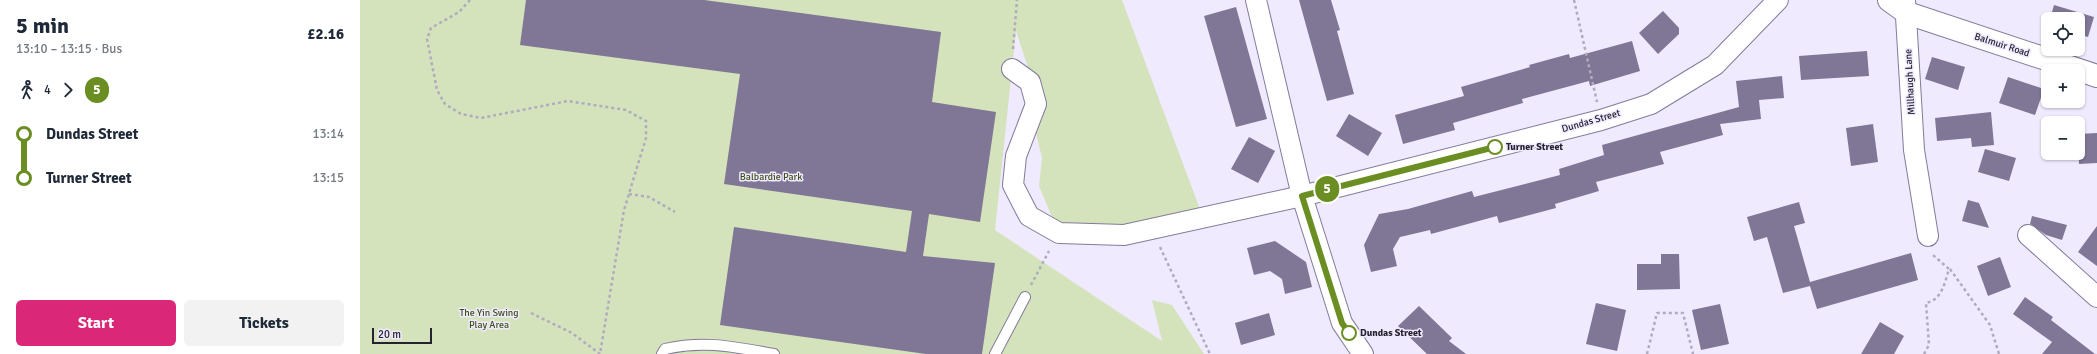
<!DOCTYPE html>
<html lang="en">
<head>
<meta charset="utf-8">
<style>
  body { margin:0; font-family:Signika,sans-serif; background:#f2f2f3; color:#1f2937; height:100vh; display:flex; flex-direction:column; font-size:15px; white-space:nowrap }
  * { box-sizing:border-box; margin:0 }
  p { font-size:13px; color:#747a83 }
  .icon { flex:none; width:22px; height:22px; fill:none; stroke:currentColor; stroke-width:2; stroke-linecap:round; stroke-linejoin:round }
  .map { position:relative; flex:1; overflow:hidden }
  .drawer { display:flex; flex-direction:column; background:#fff; width:360px }
  .drawer>* { flex:none }
  .badge { padding:0 8px; border-radius:13px; font-size:14px; line-height:26px }
  .fabs { position:absolute; left:1681px; top:12px; display:grid; gap:8px }
  .fabs a { display:grid; place-items:center; width:44px; height:44px; border-radius:6px; background:#fff; box-shadow:0 1px 3px #0004; font-size:20px }
  .scale { position:absolute; left:12px; bottom:10px; width:60px; box-sizing:border-box; padding-left:4px; border:2px solid #25212e; border-top:0; font-size:11px; line-height:14px; white-space:nowrap; color:#25212e; -webkit-text-stroke:3px #f0eaff; paint-order:stroke }
  .map>.badge { position:absolute; translate:-50% -50%; box-shadow:0 0 0 2px #fff }
  .legs { display:flex; align-items:center; gap:6px; height:44px; padding:0 16px; font-size:13px }
  .legs p { margin-inline-start:auto }
  .overview { display:flex; align-items:center; justify-content:space-between; height:68px; padding:0 16px }
  h1 { font-size:22px; font-weight:700; line-height:30px }
  .button { display:flex; gap:8px; margin-top:auto; padding:8px 16px }
  .button a { flex:1; height:46px; border-radius:6px; background:#db2777; color:#fff; font-size:16px; font-weight:700; line-height:46px; text-align:center }
  .button a+a { background:#f2f2f3; color:#1f2937 }
  ul { padding:0 16px; list-style:none }
  li { display:flex; align-items:center; gap:14px; height:44px; font-size:15px }
  li i { display:grid; place-items:center; width:6px; height:100%; margin:0 5px; background:currentColor }
  li i::after { content:''; width:10px; height:10px; margin:-5px; border:3px solid; border-radius:50%; background:#fff }
  li p { margin-inline-start:auto }
  li:first-child i { background:linear-gradient(#0000 50%,currentColor 0) }
  li:last-child i { background:linear-gradient(currentColor 50%,#0000 0) }
  main { display:flex; flex:1; min-height:0 }
  .map>svg:first-child { display:block }
  .green { fill:#d4e3bc }
  .building { fill:#807695 }
  .lines { fill:none; stroke-linecap:round; stroke-linejoin:round }
  .service-casing { stroke:#847b9a; stroke-width:12 }
  .minor-casing { stroke:#847b9a; stroke-width:22 }
  .primary-casing { stroke:#847b9a; stroke-width:24 }
  .path { stroke:#b1abbe; stroke-width:2.5; stroke-dasharray:3 3; stroke-linecap:butt }
  .service { stroke:#fff; stroke-width:10 }
  .minor { stroke:#fff; stroke-width:20 }
  .primary { stroke:#fff; stroke-width:22 }
  .line-1-casing { stroke:#fff; stroke-width:9 }
  .line-1 { stroke:#6b8e23; stroke-width:6 }
  .stop-1-dot { fill:#fff; stroke:#6b8e23; stroke-width:2 }
  .labels { text-anchor:middle; dominant-baseline:central; stroke-width:3; stroke-linejoin:round; paint-order:stroke }
  .street-label { font-size:10px; fill:#25212e; stroke:#f0eaff }
  .stop-label { font-size:10px; font-weight:bold; fill:#25212e; stroke:#f0eaff; text-anchor:start }
  .park-label { font-size:10px; fill:#3d4f18; stroke:#f0eaff }
</style>
</head>
<body>
<main>
<section class="drawer">
<div class="overview"><div><h1>5 min</h1><p>13:10 – 13:15 · Bus</p></div><b>£2.16</b></div>
<div class="legs"><svg class="icon" aria-label="walk" viewBox="0 0 24 24"><circle cx="13" cy="4" r="2"/><path d="M13 8l-2 6 4 7M11 14l-3 7M7 12l3-4h3l4 4"/></svg>4<svg class="icon" aria-label="forward" viewBox="0 0 24 24"><path d="M9 5l7 7-7 7"/></svg><b class="badge" style="background:#6b8e23;color:#fff">5</b></div>
<ul>
<li><i style="color:#6b8e23"></i><b>Dundas Street</b><p>13:14</p></li>
<li><i style="color:#6b8e23"></i><b>Turner Street</b><p>13:15</p></li>
</ul>
<div class="button"><a>Start</a><a>Tickets</a></div>
</section>
<div class="map">
<svg width="1737" height="354" viewBox="0 0 1737 354">
  <rect width="100%" height="100%" fill="#f0eaff"/>
  <!-- green -->
  <path class="green" d="M0,0H762L841,212L757,230L694,222L679,186L682,158L676,133L678,98L656,31L635,230L802,341L792,300L812,305L844,354H0Z"/>
  <!-- building -->
  <g class="building">
    <path d="M166,0H344L581,32L572,102L636,112L620,222L569,214L563,256L635,263L622,354H566L360,325L374,227L546,252L552,211L364,184L380,74L160,45Z"/>
    <path d="M939,0H971L980,30L977,31L994,94L967,101Z"/>
    <path d="M1694,5L1734,17L1728,37L1718,34V19H1690Z"/>
    <path d="M876,7L907,119L876,127L844,16Z"/>
    <path d="M1303,11L1319,28V34L1298,54L1279,33Z"/>
    <path d="M1272,41L1280,71L1230,86L1229,81L1162,99L1163,103L1093,123L1095,130L1043,144L1035,115L1104,96L1101,87L1170,67L1169,65L1209,54L1210,58Z"/>
    <path d="M1507,51L1509,76L1441,80L1439,56Z"/>
    <path d="M1572,57L1605,67L1598,90L1565,79Z"/>
    <path d="M1422,76L1424,98L1399,100L1401,119L1360,124L1363,135L1300,152L1304,164L1236,182L1239,191L1195,204L1196,208L1139,223L1137,216L1071,234L1070,230L1040,237L1033,249L1037,266L1011,272L1004,245L1019,214L1048,209L1112,191L1114,197L1200,175L1199,169L1244,155L1242,145L1379,107L1376,81Z"/>
    <path d="M1648,77L1684,89L1675,115L1639,103Z"/>
    <path d="M1631,112L1634,145L1612,147L1611,138L1577,141L1575,118Z"/>
    <path d="M989,114L1022,133L1008,156L976,136Z"/>
    <path d="M1513,124L1518,162L1491,166L1486,128Z"/>
    <path d="M1737,133V163L1719,164L1718,134Z"/>
    <path d="M889,137L915,151L898,183L871,169Z"/>
    <path d="M1625,149L1656,158L1649,181L1618,172Z"/>
    <path d="M1608,200L1619,203L1629,228L1602,221Z"/>
    <path d="M1439,202L1445,223L1434,226L1450,282L1551,253L1558,280L1457,309L1450,286L1423,293L1407,237L1394,241L1387,217Z"/>
    <path d="M1672,216L1707,225L1702,240L1686,235L1670,224Z"/>
    <path d="M1737,226V266L1718,252Z"/>
    <path d="M915,241L946,262L952,287L925,294L922,279L910,271L894,275L887,248Z"/>
    <path d="M1301,254H1319L1320,289L1277,290V264H1301Z"/>
    <path d="M1640,257L1651,287L1628,296L1617,266Z"/>
    <path d="M1665,297L1693,317L1691,320L1735,354H1682L1692,342L1653,314Z"/>
    <path d="M1236,303L1266,310L1257,351L1226,344Z"/>
    <path d="M1360,304L1369,344L1341,350L1332,310Z"/>
    <path d="M1059,306L1092,338L1089,341L1106,354H1067L1038,326Z"/>
    <path d="M909,313L915,335L881,345L875,323Z"/>
    <path d="M1520,322L1544,336L1534,354H1501Z"/>
  </g>
  <g class="lines">
    <!-- service casing -->
    <g class="service-casing">
      <g id="service">
        <path d="M302,354L305,349C345,340 374,347 414,354"/>
        <path d="M635,354L665,297"/>
      </g>
    </g>
    <!-- minor casing -->
    <g class="minor-casing">
      <g id="minor">
        <path d="M896,0L942,196L982,323L1003,354"/>
        <path d="M1545,0L1554,150L1568,236"/>
        <path d="M652,69L670,82L676,104L656,156L653,185L669,216L699,233L764,235L942,196L1241,120L1291,104L1355,65L1418,0"/>
        <path d="M1668,235L1737,297"/>
      </g>
    </g>
    <!-- primary casing -->
    <g class="primary-casing">
      <path id="primary" d="M1529,0L1547,13L1737,76"/>
    </g>
    <!-- path -->
    <g class="path">
      <path d="M110,0L99,12L71,28L67,39L77,90L85,104L101,114L121,118L208,101L266,110L286,121V138L264,210L240,354"/>
      <path d="M1214,0L1237,102"/>
      <path d="M653,49L657,0"/>
      <path d="M269,194L289,197L315,212"/>
      <path d="M800,247L850,354"/>
      <path d="M1590,269L1630,325L1639,354"/>
      <path d="M671,285L689,251"/>
      <path d="M171,313L212,333L240,354"/>
      <path d="M1287,354L1297,313H1323L1333,354"/>
      <path d="M1564,354L1569,345L1566,303C1582,300 1585,282 1589,269L1573,255"/>
    </g>
    <!-- service -->
    <use href="#service" class="service"/>
    <!-- minor -->
    <use href="#minor" class="minor"/>
    <!-- primary -->
    <use href="#primary" class="primary"/>
  </g>
  <g class="lines">
    <!-- line-1 casing -->
    <g class="line-1-casing">
      <path id="line-1" d="M989,333L982,323L942,196L1135,147"/>
    </g>
    <!-- line-1 -->
    <use href="#line-1" class="line-1"/>
  </g>
  <!-- markers -->
  <g class="stop-1-dot">
    <circle cx="1135" cy="147" r="7"/>
    <circle cx="989" cy="333" r="7"/>
  </g>
  <g class="labels">
    <!-- street labels -->
    <g class="street-label">
      <text transform="translate(1642 45) rotate(18)">Balmuir Road</text>
      <text transform="translate(1550 82) rotate(-93)">Millhaugh Lane</text>
      <text transform="translate(1231 121) rotate(-16)">Dundas Street</text>
    </g>
    <!-- stop labels -->
    <g class="stop-label">
      <text x="1146" y="147">Turner Street</text>
      <text x="1000" y="333">Dundas Street</text>
    </g>
    <!-- park labels -->
    <g class="park-label">
      <text x="411" y="177">Balbardie Park</text>
      <text x="129" y="313">The Yin Swing<tspan x="129" dy="12">Play Area</tspan></text>
    </g>
  </g>
</svg>
<div class="fabs">
<a><svg class="icon" aria-label="locate" viewBox="0 0 24 24"><circle cx="12" cy="12" r="6"/><path d="M12 2v4M12 18v4M2 12h4M18 12h4"/></svg></a>
<a>+</a>
<a>−</a>
</div>
<div class="scale">20 m</div>
<b class="badge" style="left:967px;top:189px;background:#6b8e23;color:#fff">5</b>
</div>
</main>
</body>
</html>
